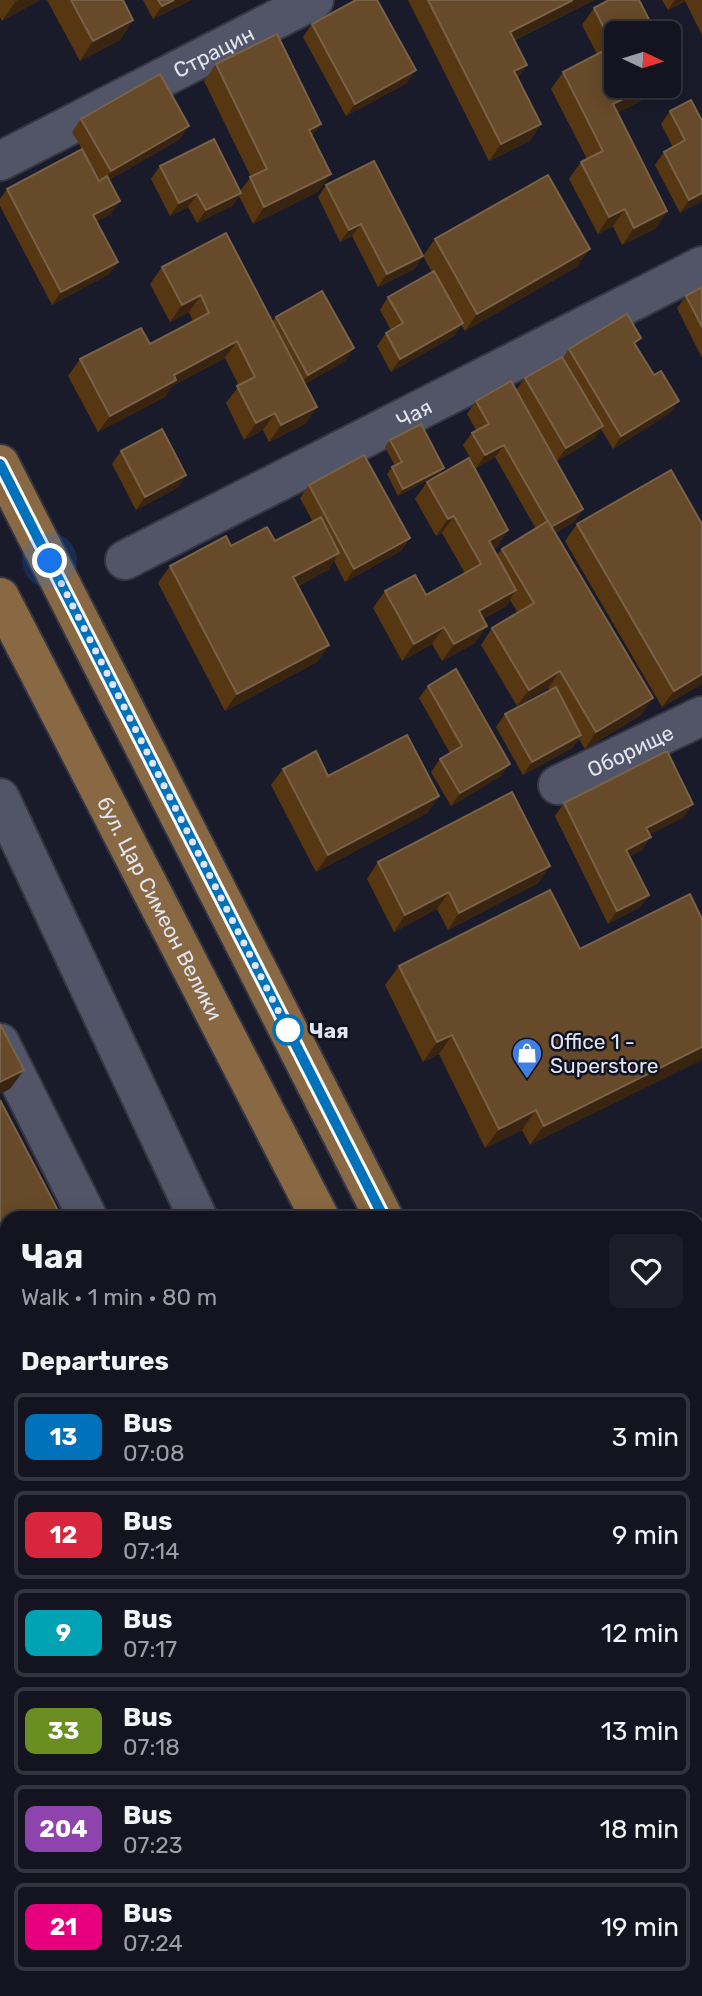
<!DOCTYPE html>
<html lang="en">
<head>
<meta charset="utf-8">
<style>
  body { margin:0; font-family:Rubik,sans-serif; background:#1d1d29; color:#f1f3f6; height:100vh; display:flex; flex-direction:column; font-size:26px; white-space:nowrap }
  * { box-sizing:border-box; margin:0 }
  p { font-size:23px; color:#9d9ea5 }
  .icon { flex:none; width:38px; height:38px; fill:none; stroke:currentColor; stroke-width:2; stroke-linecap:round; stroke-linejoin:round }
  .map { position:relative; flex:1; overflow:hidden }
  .panel { position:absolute; left:0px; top:1211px; width:704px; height:786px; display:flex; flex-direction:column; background:#141420; border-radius:21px 21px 0 0; box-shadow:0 4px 18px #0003,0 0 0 2px #33333e }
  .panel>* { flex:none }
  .badge { padding:0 14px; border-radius:10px; font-size:24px; line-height:46px }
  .needle { width:46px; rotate:94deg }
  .buttons { position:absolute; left:604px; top:21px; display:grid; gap:14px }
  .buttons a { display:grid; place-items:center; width:77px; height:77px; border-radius:10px; background:#141420; box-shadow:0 4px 18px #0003,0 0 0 2px #33333e; font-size:35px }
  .you { position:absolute; width:35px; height:35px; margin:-18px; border:5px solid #fff; border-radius:50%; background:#1a73e8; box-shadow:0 0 0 10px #1a73e833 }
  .map>.badge { position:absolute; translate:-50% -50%; box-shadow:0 0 0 4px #fff }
  h2 { padding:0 21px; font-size:26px; line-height:63px }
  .round { display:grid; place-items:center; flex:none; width:74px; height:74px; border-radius:10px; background:#1d1d29 }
  .headline { display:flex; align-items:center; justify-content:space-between; height:119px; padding:0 21px }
  h1 { font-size:33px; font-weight:700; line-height:52px }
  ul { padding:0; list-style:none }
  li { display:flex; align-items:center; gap:21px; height:88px; margin:0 14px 10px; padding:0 7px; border:4px solid #33333e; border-radius:10px }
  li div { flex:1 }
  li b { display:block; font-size:26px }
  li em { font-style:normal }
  li .badge { min-width:77px; font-weight:700; text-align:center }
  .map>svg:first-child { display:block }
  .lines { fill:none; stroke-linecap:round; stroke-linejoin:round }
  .minor-casing { stroke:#363743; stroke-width:42 }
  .major-casing { stroke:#363743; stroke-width:42 }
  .minor { stroke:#525567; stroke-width:38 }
  .major { stroke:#886943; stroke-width:38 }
  .wall { fill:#563711; fill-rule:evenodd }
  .shaded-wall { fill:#382411 }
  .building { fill:#664a29; stroke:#796248; stroke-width:2 }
  .line-casing { stroke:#fff; stroke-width:16 }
  .line { stroke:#0072bc; stroke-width:10 }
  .walk { stroke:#e2e4ef; stroke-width:7; stroke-dasharray:0 12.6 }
  .stop-dot { fill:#fff; stroke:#0072bc; stroke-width:3.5 }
  .labels { text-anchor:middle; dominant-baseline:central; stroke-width:5; stroke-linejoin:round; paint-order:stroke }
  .street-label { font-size:21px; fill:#e2e4ef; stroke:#111221 }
  .stop-label { font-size:21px; font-weight:bold; fill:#e2e4ef; stroke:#111221; text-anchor:start }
  .poi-label { font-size:21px; fill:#e2e4ef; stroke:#111221; text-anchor:start }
</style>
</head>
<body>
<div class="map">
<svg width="702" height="1996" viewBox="0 0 702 1996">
  <rect width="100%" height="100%" fill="#1a1b2a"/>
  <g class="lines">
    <!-- minor casing -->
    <g class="minor-casing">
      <g id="minor">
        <path id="s1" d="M0,161L314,0"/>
        <path id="s2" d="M125,560L702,266"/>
        <path id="s3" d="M558,785L702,716"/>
        <path d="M0,798L198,1218"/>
        <path d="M0,1043L88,1218"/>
        <path d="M696,1248L702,1245"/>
        <path d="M0,1865L7,1852"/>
        <path d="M591,1990L592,1996"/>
        <path d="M652,1990L653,1996"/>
      </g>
    </g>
    <!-- major casing -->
    <g class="major-casing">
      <g id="major">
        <path d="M0,464L384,1218"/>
        <path id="s4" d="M0,597L320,1218"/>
        <path d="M8,1996L13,1990"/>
      </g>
    </g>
    <!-- minor -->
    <use href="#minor" class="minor"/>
    <!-- major -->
    <use href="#major" class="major"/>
  </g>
  <!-- wall -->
  <g class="wall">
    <path d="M0,0H40L2,21L0,17Z"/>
    <path d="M47,0H123L133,20L120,40L80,61Z"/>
    <path d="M143,0H191L153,19Z"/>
    <path d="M408,0H594L515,40L518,78L541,124L530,141L489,161Z"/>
    <path d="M609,0L616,86H655L646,98L617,113L667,211L656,228L622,245L613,226L598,234L569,179L581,162L587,159L551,89L563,72L597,54L582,25L594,8Z"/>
    <path d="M662,0H702V35L685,1L668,10Z"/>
    <path d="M312,24L407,83L346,116L303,37Z"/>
    <path d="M216,64L312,136L319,191L253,224L239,196L232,206L197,223L188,207L170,216L151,179L160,166L240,191L251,177L204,81Z"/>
    <path d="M670,111L702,121V201L680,213L655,165L664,152L673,147L661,124Z"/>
    <path d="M81,119L180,139L109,180L111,214L97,221L118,262L109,274L52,305L0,206V199L7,189L82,149L72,132ZM83,151L100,180L99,181Z"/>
    <path d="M326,185L423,256L414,269L378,287L352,236L340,242L318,197Z"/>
    <path d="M435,239L578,266L465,331L461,325L454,336L391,372L377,346L386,333L391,330L380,310L388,297L432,272L423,256Z"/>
    <path d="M162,267L272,322L276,317L345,361L305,384L317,407L305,424L269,442L263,430L244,440L226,403L239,386L225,358L172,386L165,397L98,432L68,376L80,359L150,344L193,321L189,312L170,322L150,284Z"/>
    <path d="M702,287V358L677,308L686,296Z"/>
    <path d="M636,346L670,413L613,449L601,429L594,439L557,461L538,428L583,509L574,522L555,533L641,715L585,749L579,739L572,748L523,775L496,727L505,714L550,690L548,688L517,706L481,645L492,628L518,613L510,600L505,607L483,619L475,643L442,661L432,644L402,661L373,608L385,591L426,595L465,573L442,533L436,536L415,499L427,482L508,530L497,547L494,548L497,555L502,549L536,529L495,457L476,468L463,445L472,433L476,430L467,414L476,401L516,390L525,378L563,358L569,349Z"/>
    <path d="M390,440L444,468L439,474L398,496L387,474L392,467L395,466L385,447Z"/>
    <path d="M121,451L186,475L177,488L136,510L112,464Z"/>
    <path d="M309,485L410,538L401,551L345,582L334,561L328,570L298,586L329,645L317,662L225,711L158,583L170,566L231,546L275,541L313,522L300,498Z"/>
    <path d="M577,524L702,684L662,707L565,541Z"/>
    <path d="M428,686L501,776L451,806L431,772L440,759L450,753L419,698Z"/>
    <path d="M283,769L328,776L439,796L427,813L316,872L271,785Z"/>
    <path d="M564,803L684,817L650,834L642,850L630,856L649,895L640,907L608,924L555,816Z"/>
    <path d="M378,862L550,866L538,883L448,930L437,909L394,932L367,879Z"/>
    <path d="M702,919L530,1145L522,1130L485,1148L439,1054L423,1062L385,985L399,966L580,949Z"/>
    <path d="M0,1100L7,1218V1419L0,1406Z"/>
    <path d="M702,1767V1963L696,1933V1768Z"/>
    <path d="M122,1990H161L156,1996H129Z"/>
    <path d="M162,1990H219L214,1996H170Z"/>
    <path d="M451,1990H553L548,1996H453Z"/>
  </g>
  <!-- shaded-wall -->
  <g class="shaded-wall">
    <path d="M18,0H40L2,21L16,1Z"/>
    <path d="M174,0H191L153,19L162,6Z"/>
    <path d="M573,0H594L498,48L510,32Z"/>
    <path d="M675,0H685L668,10Z"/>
    <path d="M133,20L120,40L80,61L93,41Z"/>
    <path d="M527,65L515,82L514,71Z"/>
    <path d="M416,70L407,83L346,116L355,104Z"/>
    <path d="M649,86H655L646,98L601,121L613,104Z"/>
    <path d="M321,124L309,141V130Z"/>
    <path d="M541,124L530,141L489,161L501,144Z"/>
    <path d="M189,126L180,139L102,184L111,171Z"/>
    <path d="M331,174L319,191L253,224L264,207Z"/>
    <path d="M241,193L232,206L197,223L206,210Z"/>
    <path d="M702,193V201L680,213L689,200Z"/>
    <path d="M197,194L188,207L170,216L179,203Z"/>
    <path d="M120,201L111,214L84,228L93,215Z"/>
    <path d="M625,209L613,226L598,234L609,217Z"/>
    <path d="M667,211L656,228L622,245L634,228Z"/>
    <path d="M361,224L352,236L340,242L349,230Z"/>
    <path d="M590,249L578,266L465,331L477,314Z"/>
    <path d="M423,256L414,269L378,287L387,274Z"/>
    <path d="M118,262L109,274L52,305L61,292Z"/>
    <path d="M201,295L189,312L170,322L182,305Z"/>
    <path d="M463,323L454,336L391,372L400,359Z"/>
    <path d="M237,341L225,358L172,386L165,397L98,432L110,416L174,375Z"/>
    <path d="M354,348L345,361L299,387L308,375Z"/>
    <path d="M679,401L670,413L613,449L621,436Z"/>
    <path d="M317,407L305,424L269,442L281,425Z"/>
    <path d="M275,413L263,430L244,440L256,423Z"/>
    <path d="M603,426L594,439L557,461L566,448Z"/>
    <path d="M504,445L495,457L476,468L485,455Z"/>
    <path d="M444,468L439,474L398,496L403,489Z"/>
    <path d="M186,475L177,488L136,510L145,497Z"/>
    <path d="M583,509L574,522L542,540L551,527Z"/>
    <path d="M454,516L442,533L436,536L448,519Z"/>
    <path d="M508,530L497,547L477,557L489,541Z"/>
    <path d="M410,538L401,551L345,582L354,569Z"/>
    <path d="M339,553L328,570L281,594L293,577Z"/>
    <path d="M516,590L505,607L467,628L479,611Z"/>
    <path d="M487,626L475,643L442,661L454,644Z"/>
    <path d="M444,627L432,644L402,661L414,644Z"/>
    <path d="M329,645L317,662L225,711L237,694Z"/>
    <path d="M560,671L548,688L517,706L529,690Z"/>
    <path d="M702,674V684L662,707L674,691Z"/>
    <path d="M653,698L641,715L585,749L596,732Z"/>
    <path d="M581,735L572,748L523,775L532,762Z"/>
    <path d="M510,764L501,776L451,806L460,793Z"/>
    <path d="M439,796L427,813L316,872L328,855Z"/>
    <path d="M693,804L684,817L637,841L646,828Z"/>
    <path d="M651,837L642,850L617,863L626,850Z"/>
    <path d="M550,866L538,883L448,930L459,913Z"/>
    <path d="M449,892L437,909L394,932L405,915Z"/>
    <path d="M649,895L640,907L608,924L617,911Z"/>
    <path d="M452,1035L439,1054L423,1062L437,1042Z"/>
    <path d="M702,1047V1060L530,1145L544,1126Z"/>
    <path d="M24,1070L10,1089L0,1094V1082Z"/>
    <path d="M536,1110L522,1130L485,1148L499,1129Z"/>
    <path d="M702,1420V1434L696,1437V1423Z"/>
    <path d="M7,1556V1568L0,1572V1559Z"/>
    <path d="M702,1699V1719H696V1700Z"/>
    <path d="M550,1990H553L548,1996H522Z"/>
  </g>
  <!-- building -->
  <g class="building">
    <path d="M71,0H123L133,20L93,41Z"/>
    <path d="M158,0H174L162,6Z"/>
    <path d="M356,0H377L416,70L355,104L312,24Z"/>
    <path d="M428,0H573L510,32L527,65L514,71L541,124L501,144Z"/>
    <path d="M609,0H639L656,33H616V86H649L613,104L667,211L634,228L625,209L609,217L581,162L603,151L563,72L613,46L594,8Z"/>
    <path d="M277,34L321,124L309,130L331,174L264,207L250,177L267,169L216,64Z"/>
    <path d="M160,74L189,126L111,171L81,119Z"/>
    <path d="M691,100L702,121V193L689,200L664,152L685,140L670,111Z"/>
    <path d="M214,139L241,193L206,210L197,194L179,203L160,166Z"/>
    <path d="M82,149L99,181L107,176L120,201L93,215L118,262L61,292L7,189Z"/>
    <path d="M374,161L423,256L387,274L361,224L349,230L326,185Z"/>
    <path d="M548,175L590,249L477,314L435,239Z"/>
    <path d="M226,233L317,407L281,425L275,413L256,423L237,386L255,377L237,341L174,375L176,380L110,416L80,359L141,328L150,344L209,313L201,295L182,305L162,267Z"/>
    <path d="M434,271L463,323L400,359L386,333L403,323L388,297Z"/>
    <path d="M702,287V327L686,296Z"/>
    <path d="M322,291L354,348L308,375L276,317Z"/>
    <path d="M627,314L641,338L634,343L654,375L661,371L679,401L621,436L569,349Z"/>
    <path d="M562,357L603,426L566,448L525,378Z"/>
    <path d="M511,381L583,509L551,527L504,445L485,455L472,433L489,424L476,401Z"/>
    <path d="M421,424L444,468L403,489L392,467L402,462L390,440Z"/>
    <path d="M162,429L186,475L145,497L121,451Z"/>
    <path d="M364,455L410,538L354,569L309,485Z"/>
    <path d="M469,458L508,530L489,541L516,590L479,611L487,626L454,644L444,627L414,644L385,591L415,575L426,595L481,564L454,516L448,519L427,482Z"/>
    <path d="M671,470L702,524V674L674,691L577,524Z"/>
    <path d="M321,517L339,553L293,577L329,645L237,694L170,566L226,536L231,546L267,527L275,541Z"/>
    <path d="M548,521L653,698L596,732L560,671L529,690L492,628L534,603L502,549Z"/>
    <path d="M456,669L510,764L460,793L440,759L462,746L428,686Z"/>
    <path d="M556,687L581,735L532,762L505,714Z"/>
    <path d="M407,735L439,796L328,855L283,769L316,751L328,776Z"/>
    <path d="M667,751L693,804L646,828L651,837L626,850L649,895L617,911L564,803Z"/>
    <path d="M512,792L550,866L459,913L449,892L405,915L378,862Z"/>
    <path d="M550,890L580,949L690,894L702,919V1047L544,1126L536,1110L499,1129L452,1035L437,1042L399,966Z"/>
    <path d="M0,1024L24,1070L0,1082Z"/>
    <path d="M0,1100L62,1218H7V1374L0,1360Z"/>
    <path d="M702,1338V1420L696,1423V1341Z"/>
    <path d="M696,1424L702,1461V1699L696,1700Z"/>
    <path d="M7,1450V1556L0,1559V1454Z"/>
    <path d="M702,1767V1800L696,1801V1768Z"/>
    <path d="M702,1800V1869L696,1839V1801Z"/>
    <path d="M135,1990H160L155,1996H143Z"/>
    <path d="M186,1990H218L212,1996H194Z"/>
    <path d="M471,1990H550L522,1996H473Z"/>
  </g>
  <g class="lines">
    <!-- line casing -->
    <g class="line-casing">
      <path id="line" d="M0,464L384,1218"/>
    </g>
    <!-- line -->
    <use href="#line" class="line"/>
    <!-- walk -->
    <path class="walk" d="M50,561L288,1030"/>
  </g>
  <!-- icons -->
  <defs>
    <g id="shop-pin" transform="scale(1.575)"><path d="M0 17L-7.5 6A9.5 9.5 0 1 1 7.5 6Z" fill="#3f7fe0" stroke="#111221"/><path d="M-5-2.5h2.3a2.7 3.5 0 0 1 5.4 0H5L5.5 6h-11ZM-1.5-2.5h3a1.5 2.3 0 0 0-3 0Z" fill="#fff"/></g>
  </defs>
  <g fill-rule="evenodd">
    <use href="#shop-pin" x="527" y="1053"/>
  </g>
  <!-- markers -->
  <circle class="stop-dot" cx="288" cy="1030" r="14"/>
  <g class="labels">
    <!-- street labels -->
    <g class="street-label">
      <text stroke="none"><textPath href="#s1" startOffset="240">Страцин</textPath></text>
      <text stroke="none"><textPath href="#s2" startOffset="324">Чая</textPath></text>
      <text stroke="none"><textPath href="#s3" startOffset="80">Оборище</textPath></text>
      <text stroke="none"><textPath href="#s4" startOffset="350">бул. Цар Симеон Велики</textPath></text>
    </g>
    <!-- stop labels -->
    <g class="stop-label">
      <text x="309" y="1030">Чая</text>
    </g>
    <!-- poi labels -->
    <g class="poi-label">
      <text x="550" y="1041">Office 1 -<tspan x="550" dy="24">Superstore</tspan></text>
    </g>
  </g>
</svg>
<div class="buttons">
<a><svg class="needle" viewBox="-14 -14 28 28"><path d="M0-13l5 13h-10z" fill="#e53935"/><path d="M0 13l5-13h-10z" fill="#9d9ea5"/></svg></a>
</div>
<div class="you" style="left:50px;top:561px"></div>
<section class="panel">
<div class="headline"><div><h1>Чая</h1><p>Walk · 1 min · 80 m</p></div><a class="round"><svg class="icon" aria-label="heart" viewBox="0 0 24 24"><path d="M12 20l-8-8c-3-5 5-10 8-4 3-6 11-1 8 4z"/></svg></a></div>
<h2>Departures</h2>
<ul>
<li><span class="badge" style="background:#0072bc;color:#fff">13</span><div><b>Bus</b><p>07:08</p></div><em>3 min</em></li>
<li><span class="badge" style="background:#d7263d;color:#fff">12</span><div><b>Bus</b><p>07:14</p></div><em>9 min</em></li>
<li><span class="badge" style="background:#00a3b4;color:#fff">9</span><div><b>Bus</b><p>07:17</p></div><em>12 min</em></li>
<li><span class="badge" style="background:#6b8e23;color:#fff">33</span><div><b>Bus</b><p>07:18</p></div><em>13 min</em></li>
<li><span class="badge" style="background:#8e44ad;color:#fff">204</span><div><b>Bus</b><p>07:23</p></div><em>18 min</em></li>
<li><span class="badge" style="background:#e6007e;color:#fff">21</span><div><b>Bus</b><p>07:24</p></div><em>19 min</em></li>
</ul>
</section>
</div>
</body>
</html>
